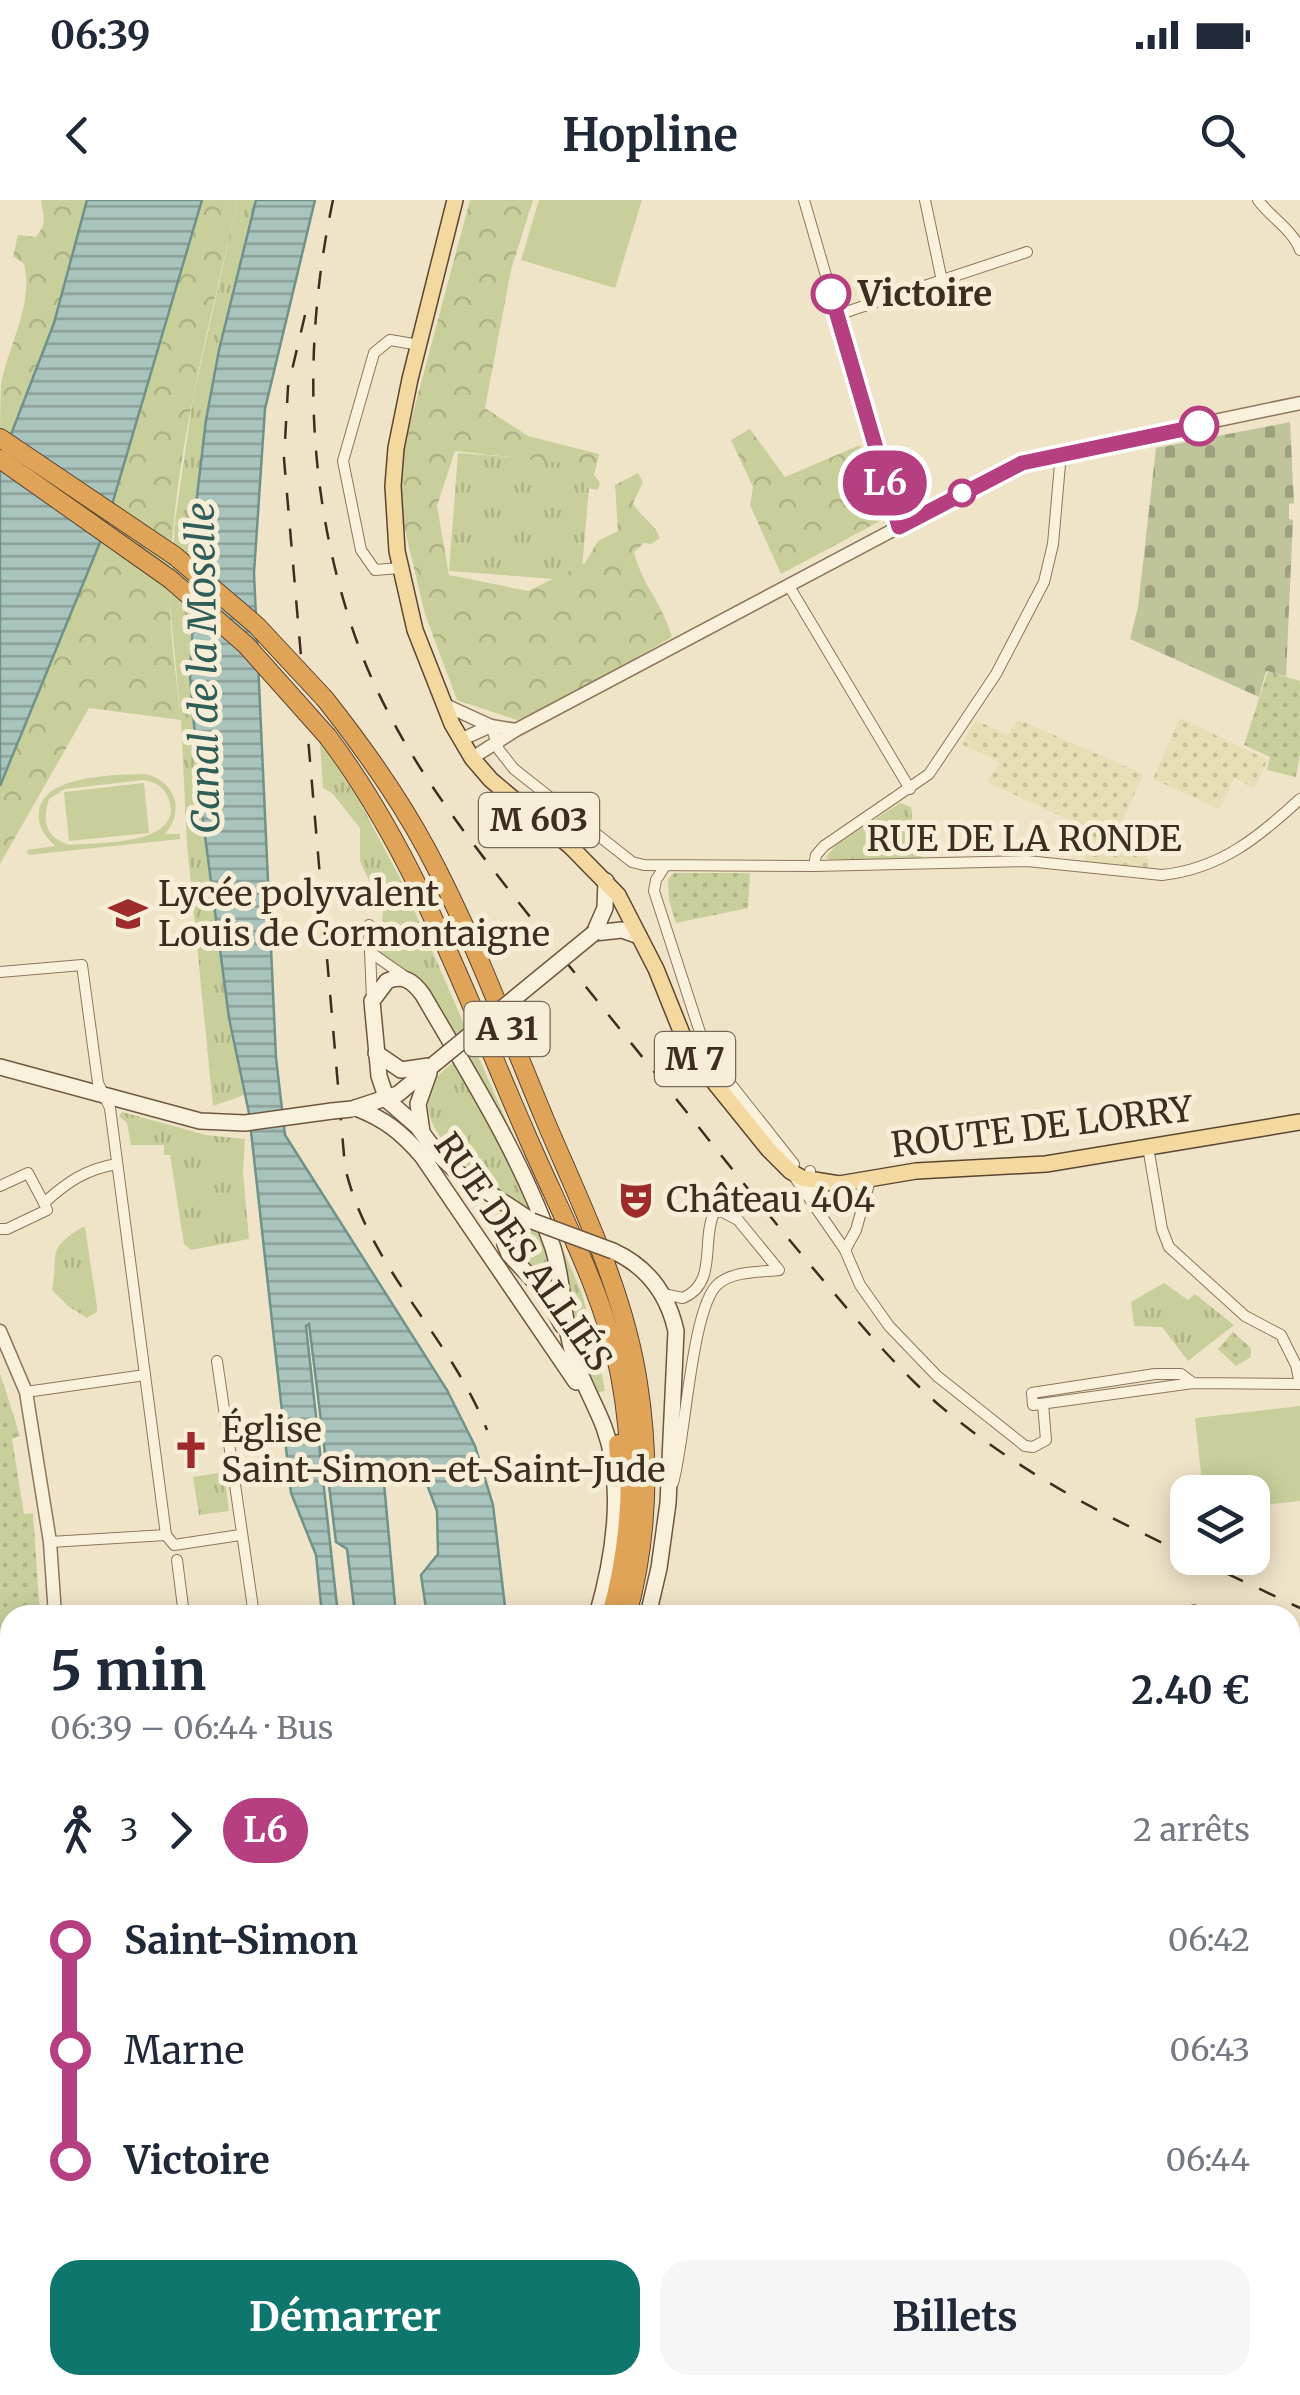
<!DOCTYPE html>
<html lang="fr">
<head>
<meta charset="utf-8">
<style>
  body { margin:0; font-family:Merriweather,serif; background:#f6f6f7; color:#1f2937; height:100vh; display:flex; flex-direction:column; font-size:38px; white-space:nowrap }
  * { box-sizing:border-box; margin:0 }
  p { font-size:32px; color:#747a83 }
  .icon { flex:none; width:55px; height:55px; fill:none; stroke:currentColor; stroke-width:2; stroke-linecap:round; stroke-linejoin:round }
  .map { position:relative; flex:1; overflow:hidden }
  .side { position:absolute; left:0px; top:1405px; width:1300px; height:790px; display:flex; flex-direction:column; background:#fff; border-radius:30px 30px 0 0; box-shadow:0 5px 25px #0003 }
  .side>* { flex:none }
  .badge { padding:0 20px; border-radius:32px; font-size:35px; line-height:65px }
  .fabs { position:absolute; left:1170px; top:1275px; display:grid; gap:20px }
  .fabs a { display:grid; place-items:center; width:100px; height:100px; border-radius:20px; background:#fff; box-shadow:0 5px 25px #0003; font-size:50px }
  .map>.badge { position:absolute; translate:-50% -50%; box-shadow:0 0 0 5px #fff }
  .legs { display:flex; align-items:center; gap:15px; height:110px; padding:0 50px; font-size:32px }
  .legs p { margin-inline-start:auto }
  .headline { display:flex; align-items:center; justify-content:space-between; height:170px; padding:0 50px }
  h1 { font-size:55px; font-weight:700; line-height:75px }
  .button { display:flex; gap:20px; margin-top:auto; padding:20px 50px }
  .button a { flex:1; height:115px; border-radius:30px; background:#0f766e; color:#fff; font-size:40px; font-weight:700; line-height:115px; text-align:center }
  .button a+a { background:#f6f6f7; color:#1f2937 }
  ul { padding:0 50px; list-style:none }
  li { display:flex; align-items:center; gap:35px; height:110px; font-size:38px }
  li i { display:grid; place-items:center; width:15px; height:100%; margin:0 12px; background:currentColor }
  li i::after { content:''; width:25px; height:25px; margin:-12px; border:8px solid; border-radius:50%; background:#fff }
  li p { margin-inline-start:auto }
  li:first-child i { background:linear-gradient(#0000 50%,currentColor 0) }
  li:last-child i { background:linear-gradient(currentColor 50%,#0000 0) }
  .status { display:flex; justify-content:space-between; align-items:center; height:70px; padding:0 50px; background:#fff; direction:ltr }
  .status svg { height:28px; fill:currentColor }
  header { display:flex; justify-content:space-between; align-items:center; height:130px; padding:0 50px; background:#fff; font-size:45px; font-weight:700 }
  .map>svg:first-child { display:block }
  .farmland { fill:url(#farmland-dots) }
  .grass { fill:url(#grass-tufts) }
  .forest { fill:url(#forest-crowns) }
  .cemetery { fill:url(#cemetery-stones) }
  .park { fill:url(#park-dots) }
  .pitch { fill:#c9cf9b; fill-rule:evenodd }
  .water { fill:url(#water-rules); stroke:#6f938a; stroke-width:2.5 }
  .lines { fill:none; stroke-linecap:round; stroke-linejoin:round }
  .minor-casing { stroke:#8d765c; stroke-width:12 }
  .tertiary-casing { stroke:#8d765c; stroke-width:15 }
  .secondary-casing { stroke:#6f573f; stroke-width:18 }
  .primary-casing { stroke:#5b4430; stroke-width:18 }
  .motorway-casing { stroke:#5b4430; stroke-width:20 }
  .minor { stroke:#faf1dc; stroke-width:10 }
  .tertiary { stroke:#faf1dc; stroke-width:12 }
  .secondary { stroke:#faf1dc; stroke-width:15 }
  .primary { stroke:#f3d9a0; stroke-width:15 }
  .motorway { stroke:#e0a458; stroke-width:18 }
  .rail { stroke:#3d2e20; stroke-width:2.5; stroke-dasharray:18 18; stroke-linecap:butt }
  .secondary-bridge-casing { stroke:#6f573f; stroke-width:18; stroke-linecap:butt }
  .motorway-bridge-casing { stroke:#5b4430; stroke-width:20; stroke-linecap:butt }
  .secondary-bridge { stroke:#faf1dc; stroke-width:15 }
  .motorway-bridge { stroke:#e0a458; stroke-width:18 }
  .line-1-casing { stroke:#fff; stroke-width:22 }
  .line-1 { stroke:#b63f82; stroke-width:15 }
  .stop-1-dot { fill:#fff; stroke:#b63f82; stroke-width:5 }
  .labels { text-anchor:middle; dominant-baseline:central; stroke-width:10; stroke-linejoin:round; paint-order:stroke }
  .shield { fill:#f7eed8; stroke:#756857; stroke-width:2.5 }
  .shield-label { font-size:32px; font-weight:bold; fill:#3d2e20 }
  .stop-label { font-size:35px; font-weight:bold; fill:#3d2e20; stroke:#f7eed8; text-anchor:start }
  .street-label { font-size:35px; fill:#3d2e20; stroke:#f7eed8 }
  .poi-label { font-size:35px; fill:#3d2e20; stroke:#f7eed8; text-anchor:start }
  .water-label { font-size:38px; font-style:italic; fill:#2f5d5a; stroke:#f7eed8 }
</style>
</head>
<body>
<div class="status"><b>06:39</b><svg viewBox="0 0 49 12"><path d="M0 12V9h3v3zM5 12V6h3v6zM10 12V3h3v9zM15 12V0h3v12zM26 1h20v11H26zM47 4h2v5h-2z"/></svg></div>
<header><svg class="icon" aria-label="back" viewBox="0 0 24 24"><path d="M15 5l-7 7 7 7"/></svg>Hopline<svg class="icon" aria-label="search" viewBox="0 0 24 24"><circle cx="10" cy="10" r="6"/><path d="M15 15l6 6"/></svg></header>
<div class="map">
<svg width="1300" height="2195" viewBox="0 0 1300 2195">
  <defs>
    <pattern id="farmland-dots" width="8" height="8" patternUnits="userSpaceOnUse" patternTransform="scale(2.5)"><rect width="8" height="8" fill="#e6deb5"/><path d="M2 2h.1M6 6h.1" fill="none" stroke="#c6bf9b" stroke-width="1.8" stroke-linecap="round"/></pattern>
    <pattern id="grass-tufts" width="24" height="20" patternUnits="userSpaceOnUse" patternTransform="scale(2.5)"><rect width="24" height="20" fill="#c9cf9b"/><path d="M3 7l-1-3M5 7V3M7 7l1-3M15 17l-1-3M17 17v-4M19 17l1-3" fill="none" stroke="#aeb285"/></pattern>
    <pattern id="forest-crowns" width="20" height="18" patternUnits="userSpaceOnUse" patternTransform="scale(2.5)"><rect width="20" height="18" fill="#c9cf9b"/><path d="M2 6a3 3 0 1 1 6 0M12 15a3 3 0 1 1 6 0" fill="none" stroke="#aeb285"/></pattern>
    <pattern id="cemetery-stones" width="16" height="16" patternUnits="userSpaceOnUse" patternTransform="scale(2.5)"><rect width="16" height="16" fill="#bfc49a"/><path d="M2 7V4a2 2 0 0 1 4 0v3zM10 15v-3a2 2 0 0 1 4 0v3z" fill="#9ca07d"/></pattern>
    <pattern id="park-dots" width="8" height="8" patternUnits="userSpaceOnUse" patternTransform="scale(2.5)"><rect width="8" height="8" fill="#c9cf9b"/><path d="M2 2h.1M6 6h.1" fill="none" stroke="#aeb285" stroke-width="1.8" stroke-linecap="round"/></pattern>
    <pattern id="water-rules" width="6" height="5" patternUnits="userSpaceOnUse" patternTransform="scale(2.5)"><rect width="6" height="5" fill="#a9c4bc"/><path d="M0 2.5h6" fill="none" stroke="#8ba098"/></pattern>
  </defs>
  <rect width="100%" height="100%" fill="#f0e4c8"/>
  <!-- farmland -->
  <g class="farmland">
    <path d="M1180,518L1268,560L1254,588L1234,578L1220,609L1153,579Z"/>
    <path d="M976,520L1007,535L1019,520L1143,574L1124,618L1142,627L1149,668L1084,661L1093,631L987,582L1000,562L961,544Z"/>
  </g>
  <!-- grass -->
  <g class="grass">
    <path d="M238,0H256L219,150L206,220L193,330L196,358L190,440L200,598L229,818L244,895L213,906L187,645L181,520L170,405L175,321L193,198Z"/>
    <path d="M458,253L591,263L581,381L449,371Z"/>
    <path d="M320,542L358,599L401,680L581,1091L596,1142L605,1191L594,1193L577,1151L562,1067L463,858L374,744L380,742L383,711L360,661V628L332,593L323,588Z"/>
    <path d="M900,603L911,607L915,645L922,658L830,660L826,657L837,644Z"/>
    <path d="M456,860L515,966L532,1011C496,990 405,934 433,883C438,874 448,867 456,860Z"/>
    <path d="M122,912L206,935L245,939L243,972L249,1039L191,1050L184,1044L170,955H164V945H131L127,923L119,916Z"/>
    <path d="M82,1027H85L97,1107V1112L87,1118L68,1106L52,1090C59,1052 45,1051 82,1027Z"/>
    <path d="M528,1028L544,1033L564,1120L544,1082L513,1048L512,1042L517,1030Z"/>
    <path d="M1164,1083L1188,1100L1195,1094L1234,1125L1188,1161L1162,1127L1134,1126L1131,1102Z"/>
    <path d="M224,1272L229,1311L199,1315L193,1277Z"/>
    <path d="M221,2185H351L348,2195H225Z"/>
  </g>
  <!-- forest -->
  <g class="forest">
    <path d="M41,0H87L54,123L0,263C0,238 0,209 1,185C8,145 34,105 24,64L13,56L18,35L36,37C48,22 43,17 41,0Z"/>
    <path d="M202,0H238C209,127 168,275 170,406C171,443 177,482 181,520L89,508L0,664V586L103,335Z"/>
    <path d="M470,0H533L511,70L485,208L528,236L599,254L594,275L600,283L598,290L588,288L579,268L563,263L455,251L437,306L449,375L528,391L585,363L598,341L618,331L615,285L638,273L643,282L633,303C640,317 655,323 660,338L651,344L644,343L634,352C642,385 662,402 672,437L555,505L517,520L457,500L425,414L394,284Z"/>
    <path d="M750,229L785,277L860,245L882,320L781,374L750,305L753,287L731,240Z"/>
  </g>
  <!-- cemetery -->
  <path class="cemetery" d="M1290,222L1294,303L1289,304V319L1293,320L1286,476L1266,471L1259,497L1130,439L1138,407L1156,248Z"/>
  <!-- park -->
  <g class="park">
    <path d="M1268,471L1300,481V554L1296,577L1267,570L1270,557L1244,545Z"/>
    <path d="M674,673H750L748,708L676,723L669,700L668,679Z"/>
    <path d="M1233,1132L1251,1148V1157L1236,1166L1218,1149Z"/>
    <path d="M0,1173L20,1236L12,1239L24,1314L33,1313L40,1415H10V1724L0,1643Z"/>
  </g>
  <!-- pitch -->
  <g class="pitch">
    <path d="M539,0H642L615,88L521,60Z"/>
    <path d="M146,574C176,582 185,611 165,634H180V639L28,655L27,650L55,646C45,637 37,626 39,611C44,574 117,575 146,574ZM143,580C155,582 163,586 168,597C188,646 98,642 70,645C45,637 42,622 49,599L65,589Z"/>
    <path d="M144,583L149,633L69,641L64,592Z"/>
    <path d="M1300,1206V1301L1253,1306L1252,1292H1203L1195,1218Z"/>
  </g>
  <!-- water -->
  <g class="water">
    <path d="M87,0H202L103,335L0,586V263L54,123Z"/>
    <path d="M256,0H315L265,209L254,373L276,858L285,935L447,1190L475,1246L493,1305L506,1415H427L421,1375L438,1354L437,1311L419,1263L385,1269L383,1272L396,1415H355L347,1349L336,1342L309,1124L306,1126L338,1415H322L316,1355L291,1293L249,913L229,818L200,598L190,475L196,358L193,330L206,220L219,150Z"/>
    <path d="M0,1643L10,1724V2019L0,2005Z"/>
    <path d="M83,2185H221L225,2195H85Z"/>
  </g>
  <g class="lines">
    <!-- minor casing -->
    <g class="minor-casing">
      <g id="minor">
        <path d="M804,0L899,327"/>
        <path d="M925,0L942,81"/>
        <path d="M1258,0C1270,17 1294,31 1300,50"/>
        <path d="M837,115L1027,52"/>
        <path d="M400,368L375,370L361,350L343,261L374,153L390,140L419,145"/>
        <path d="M789,386L910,589"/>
        <path d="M491,526L499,550L514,569L632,662L644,665L814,666L1027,661L1162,675C1220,669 1259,637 1300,599"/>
        <path d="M665,666L656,680L654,691L707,854L794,964"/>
        <path d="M814,666L816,655L824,646L929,574L996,474L1044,382L1053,344L1061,253"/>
        <path d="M369,725L372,800"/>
        <path d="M370,752L410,780"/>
        <path d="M0,772L82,765L98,883L110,908L166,1335"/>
        <path d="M1148,947L1162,1029L1169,1047L1245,1116L1281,1135L1296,1165L1300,1184L1193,1183L1033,1205L1032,1193L1155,1174H1181L1193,1183"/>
        <path d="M810,971L811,992L823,1017"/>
        <path d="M791,972L845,1050L860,1085L889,1126L937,1176L1025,1246L1033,1247L1046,1240L1043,1204"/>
        <path d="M0,986L28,973L44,1003"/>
        <path d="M0,1029H7L47,1010L44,1003C67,982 86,969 117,964"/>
        <path d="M845,1050L856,1030L871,977"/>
        <path d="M663,1094L683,1098C718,1083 701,1041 714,1013L721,1011L738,1020L779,1070C760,1072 733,1071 718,1084C691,1107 685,1244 673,1283"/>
        <path d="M217,1161L254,1415"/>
        <path d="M26,1192L145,1175"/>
        <path d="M166,1335L174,1345L240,1335"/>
        <path d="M50,1342L166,1335"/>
        <path d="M177,1360L184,1415"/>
        <path d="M1194,1410V1415"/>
        <path d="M1290,1642L1300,1629"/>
        <path d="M1290,1887L1300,1886"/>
        <path d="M1172,2185L1176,2195"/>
        <path d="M1145,2195L1148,2185"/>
      </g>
    </g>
    <!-- tertiary casing -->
    <g class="tertiary-casing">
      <g id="tertiary">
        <path d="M443,504L491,526"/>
        <path d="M460,540L491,526L516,530"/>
        <path d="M472,558L516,530L1012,267L1061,253L1300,203"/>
        <path d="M0,1131L26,1192L50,1342L55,1415"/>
        <path d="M1290,2055L1296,2057"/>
        <path d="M726,2195L744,2185"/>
        <path d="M1020,2195L1027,2185"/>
      </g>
    </g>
    <!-- secondary casing -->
    <g class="secondary-casing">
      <g id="secondary">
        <path d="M594,733L605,708L606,681"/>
        <path d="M594,733L622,730L639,736"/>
        <path d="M376,853L401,870L429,866"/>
        <path d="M0,867L200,921L245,923L332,911"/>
        <path d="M355,908L398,894L433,865"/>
        <path d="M356,908C385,919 402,933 422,956L576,1182"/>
        <path d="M422,932L418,904L429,873"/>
        <path d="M532,1021L457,972L437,953L417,926L387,900L379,876L372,801L387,781C403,774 413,781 423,795C470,876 521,956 552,1045C564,1080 562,1116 572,1150C579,1177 594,1201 604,1227C625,1285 614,1357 597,1415"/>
        <path d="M532,1021C516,1022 507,1027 505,1044L509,1054L546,1094L562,1125"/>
        <path d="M613,1051C648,1067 668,1095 676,1131L668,1303L659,1368L648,1415"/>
        <path d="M1290,1587H1300"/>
        <path d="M0,1794L10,1788"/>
      </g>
    </g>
    <!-- primary casing -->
    <g class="primary-casing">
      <g id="primary">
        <path d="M455,0L410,179L396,248L393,286L397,351L415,430L452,524L472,558L491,580L570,646L618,695L656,769L689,851L769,950L790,971L802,978L839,984L916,971L1046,964L1300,922"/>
        <path d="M0,2078L10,2080"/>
        <path d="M752,2185L758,2195"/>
        <path d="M788,2185L794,2195"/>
      </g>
    </g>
    <!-- motorway casing -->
    <g class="motorway-casing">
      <g id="motorway">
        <path d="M0,238L175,356"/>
        <path d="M0,259L170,379"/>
        <path d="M325,499C363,547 398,596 427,650C473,736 507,829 545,920C581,1005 624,1090 638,1183C650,1260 648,1339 627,1415"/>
        <path d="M328,537C416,654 466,796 524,929C558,1009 603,1089 620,1175C635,1255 633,1337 611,1415"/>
        <path d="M614,1278L619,1258L618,1244"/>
        <path d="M426,2195L429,2185"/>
        <path d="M459,2195L463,2185"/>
        <path d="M475,2195L479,2185"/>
        <path d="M491,2195L495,2185"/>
      </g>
    </g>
    <!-- minor -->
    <use href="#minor" class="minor"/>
    <!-- tertiary -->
    <use href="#tertiary" class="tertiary"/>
    <!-- secondary -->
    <use href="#secondary" class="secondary"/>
    <!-- primary -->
    <use href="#primary" class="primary"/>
    <!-- motorway -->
    <use href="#motorway" class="motorway"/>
    <!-- rail -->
    <g class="rail">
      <path d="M333,0C302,146 306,297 356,439C393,543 459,627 527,713C577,776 627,838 677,900C729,965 780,1030 834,1093C867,1132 900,1171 939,1205C1015,1269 1098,1313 1188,1355"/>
      <path d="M305,115L288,187L284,259L345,967C368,1067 450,1136 487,1230"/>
      <path d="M1194,1358L1300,1408"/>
    </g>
    <!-- secondary-bridge casing -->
    <g class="secondary-bridge-casing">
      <g id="secondary-bridge">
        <path d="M433,865L594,733"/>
        <path d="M332,911L352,909"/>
        <path d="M532,1021L613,1051"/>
      </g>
    </g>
    <!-- motorway-bridge casing -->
    <g class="motorway-bridge-casing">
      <g id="motorway-bridge">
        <path d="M175,356L257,426L325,499"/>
        <path d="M170,379L246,445L328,537"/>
      </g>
    </g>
    <!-- secondary-bridge -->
    <use href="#secondary-bridge" class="secondary-bridge"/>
    <!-- motorway-bridge -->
    <use href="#motorway-bridge" class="motorway-bridge"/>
  </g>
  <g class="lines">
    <!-- line-1 casing -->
    <g class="line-1-casing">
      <path id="line-1" d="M831,94L899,327L1022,263L1199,226"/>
    </g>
    <!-- line-1 -->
    <use href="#line-1" class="line-1"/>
  </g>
  <!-- icons -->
  <defs>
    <g id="school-bare" transform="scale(3)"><path d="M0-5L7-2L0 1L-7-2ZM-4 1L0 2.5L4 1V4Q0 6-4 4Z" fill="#9e2a2b" stroke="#f7eed8" stroke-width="2.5" paint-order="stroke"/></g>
    <g id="theatre-bare" transform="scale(3)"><path d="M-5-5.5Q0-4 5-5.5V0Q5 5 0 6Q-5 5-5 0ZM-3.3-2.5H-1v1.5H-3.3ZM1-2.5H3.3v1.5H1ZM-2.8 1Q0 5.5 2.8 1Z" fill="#9e2a2b" stroke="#f7eed8" stroke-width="2.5" paint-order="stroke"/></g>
    <g id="church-bare" transform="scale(3)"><path d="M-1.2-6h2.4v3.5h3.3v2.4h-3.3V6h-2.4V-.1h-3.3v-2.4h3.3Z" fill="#9e2a2b" stroke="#f7eed8" stroke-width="2.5" paint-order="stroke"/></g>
  </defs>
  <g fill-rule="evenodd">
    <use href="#school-bare" x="128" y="714"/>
    <use href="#theatre-bare" x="636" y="1000"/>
    <use href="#church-bare" x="191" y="1250"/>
  </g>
  <!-- markers -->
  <g class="stop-1-dot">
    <circle cx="831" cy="94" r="18"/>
    <circle cx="1199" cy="226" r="18"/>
    <circle cx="962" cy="293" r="12"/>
  </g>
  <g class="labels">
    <!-- shield labels -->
    <g class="shield">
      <rect x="479" y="593" width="120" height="54" rx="8"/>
      <rect x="464.5" y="802" width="85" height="54" rx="8"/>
      <rect x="655" y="832" width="80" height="54" rx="8"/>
    </g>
    <g class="shield-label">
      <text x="539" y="620">M 603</text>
      <text x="507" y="829">A 31</text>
      <text x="695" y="859">M 7</text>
    </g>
    <!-- stop labels -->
    <g class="stop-label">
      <text x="858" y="94">Victoire</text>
    </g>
    <!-- street labels -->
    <g class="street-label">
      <text x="1024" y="639">RUE DE LA RONDE</text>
      <text transform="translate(1042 927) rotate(-7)">ROUTE DE LORRY</text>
      <text transform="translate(523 1052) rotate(55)">RUE DES ALLIÉS</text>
    </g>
    <!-- poi labels -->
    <g class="poi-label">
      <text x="158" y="694">Lycée polyvalent<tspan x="158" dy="40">Louis de Cormontaigne</tspan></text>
      <text x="666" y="1000">Château 404</text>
      <text x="221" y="1230">Église<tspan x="221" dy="40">Saint-Simon-et-Saint-Jude</tspan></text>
    </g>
    <!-- water labels -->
    <g class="water-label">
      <text transform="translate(203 468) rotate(-91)">Canal de la Moselle</text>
    </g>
  </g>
</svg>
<div class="fabs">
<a><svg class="icon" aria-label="layers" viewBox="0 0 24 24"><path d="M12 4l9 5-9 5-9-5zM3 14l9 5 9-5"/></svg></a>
</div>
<b class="badge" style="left:885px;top:283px;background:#b63f82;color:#fff">L6</b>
<section class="side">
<div class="headline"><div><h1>5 min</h1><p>06:39 – 06:44 · Bus</p></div><b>2.40 €</b></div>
<div class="legs"><svg class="icon" aria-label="walk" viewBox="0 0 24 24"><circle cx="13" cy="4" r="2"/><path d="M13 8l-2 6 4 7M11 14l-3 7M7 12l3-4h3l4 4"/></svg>3<svg class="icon" aria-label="forward" viewBox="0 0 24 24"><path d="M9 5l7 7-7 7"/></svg><b class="badge" style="background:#b63f82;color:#fff">L6</b><p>2 arrêts</p></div>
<ul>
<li><i style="color:#b63f82"></i><b>Saint-Simon</b><p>06:42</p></li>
<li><i style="color:#b63f82"></i><span>Marne</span><p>06:43</p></li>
<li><i style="color:#b63f82"></i><b>Victoire</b><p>06:44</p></li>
</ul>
<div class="button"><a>Démarrer</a><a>Billets</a></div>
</section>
</div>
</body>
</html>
